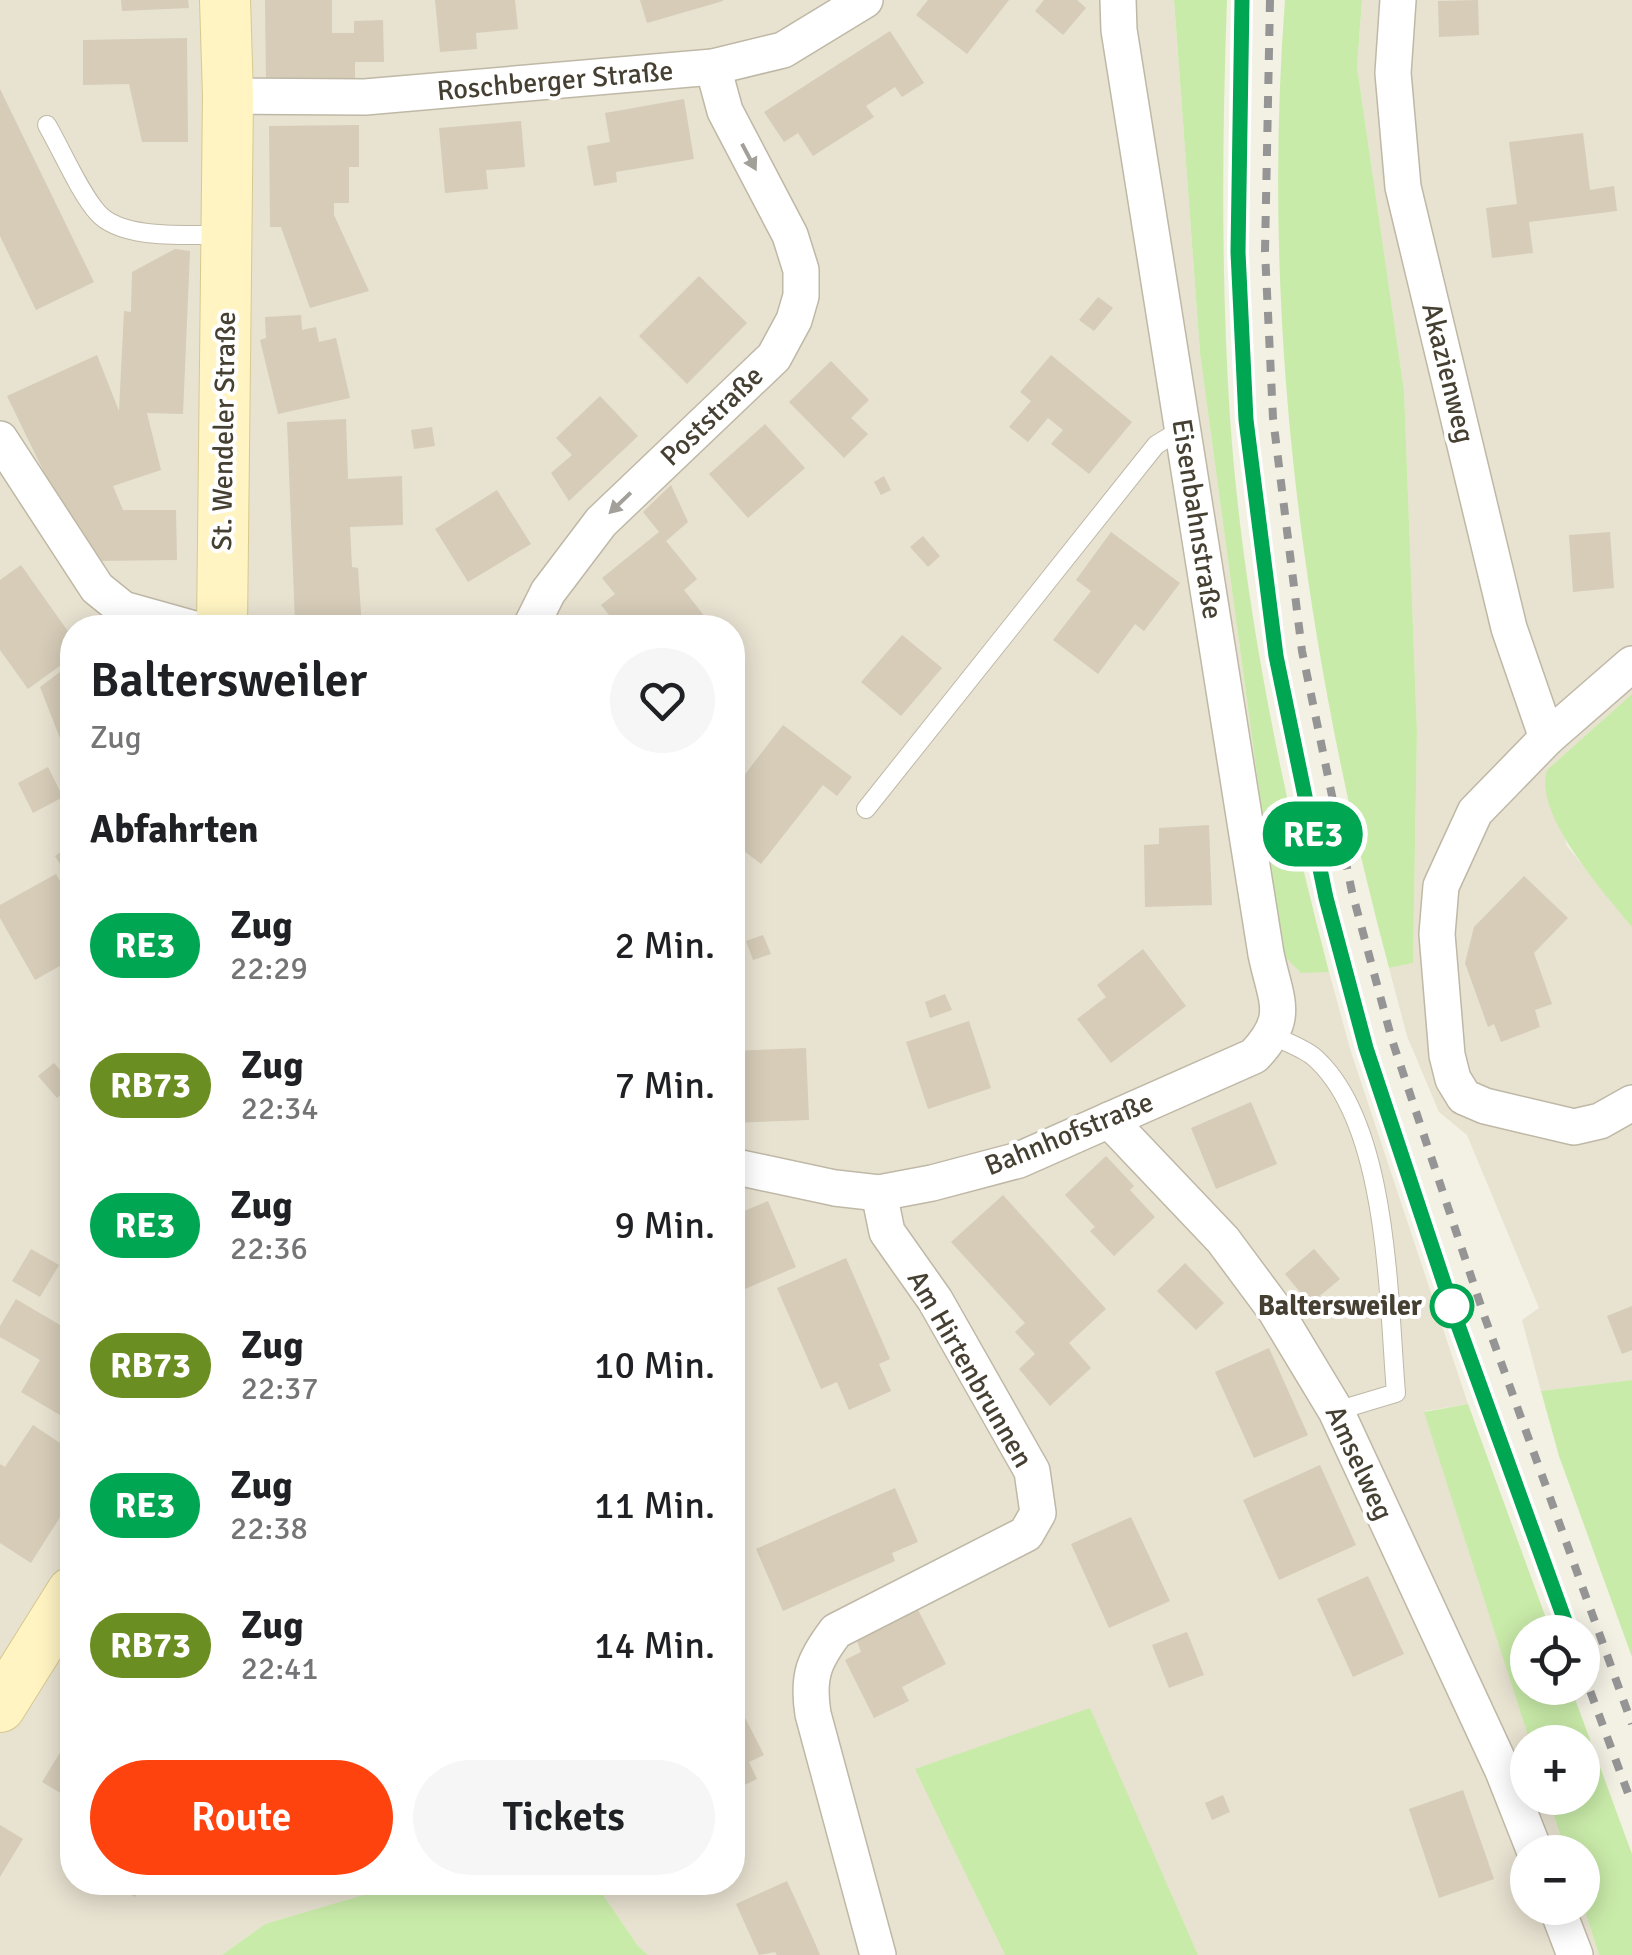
<!DOCTYPE html>
<html lang="de">
<head>
<meta charset="utf-8">
<style>
  body { margin:0; font-family:Signika,sans-serif; background:#f6f6f6; color:#202124; height:100vh; display:flex; flex-direction:column; font-size:38px; white-space:nowrap }
  * { box-sizing:border-box; margin:0 }
  p { font-size:32px; color:#757577 }
  .icon { flex:none; width:55px; height:55px; fill:none; stroke:currentColor; stroke-width:2; stroke-linecap:round; stroke-linejoin:round }
  .map { position:relative; flex:1; overflow:hidden }
  .sheet { position:absolute; left:60px; top:615px; width:685px; height:1280px; display:flex; flex-direction:column; background:#fff; border-radius:40px; box-shadow:0 5px 25px #0003 }
  .sheet>* { flex:none }
  .badge { padding:0 20px; border-radius:32px; font-size:35px; line-height:65px }
  .tools { position:absolute; left:1510px; top:1615px; display:grid; gap:20px }
  .tools a { display:grid; place-items:center; width:90px; height:90px; border-radius:50%; background:#fff; box-shadow:0 5px 25px #0003; font-size:50px }
  .map>.badge { position:absolute; translate:-50% -50%; box-shadow:0 0 0 5px #fff }
  h2 { padding:0 30px; font-size:38px; line-height:90px }
  .round { display:grid; place-items:center; flex:none; width:105px; height:105px; border-radius:52px; background:#f6f6f6 }
  .overview { display:flex; align-items:center; justify-content:space-between; height:170px; padding:0 30px }
  h1 { font-size:48px; font-weight:600; line-height:75px }
  .primary-button { display:flex; gap:20px; margin-top:auto; padding:20px 30px }
  .primary-button a { flex:1; height:115px; border-radius:60px; background:#ff430f; color:#fff; font-size:40px; font-weight:600; line-height:115px; text-align:center }
  .primary-button a+a { background:#f6f6f6; color:#202124 }
  ul { padding:0; list-style:none }
  li { display:flex; align-items:center; gap:30px; height:140px; padding:0 30px }
  li div { flex:1 }
  li b { display:block; font-size:38px }
  li em { font-style:normal }
  li .badge { min-width:110px; font-weight:700; text-align:center }
  .map>svg:first-child { display:block }
  .residential { fill:#e8e2d1 }
  .green { fill:#c9eba9 }
  .building { fill:#d6ccb8 }
  .lines { fill:none; stroke-linecap:round; stroke-linejoin:round }
  .lane-casing { stroke:#bfb8a6; stroke-width:20 }
  .street-casing { stroke:#bfb8a6; stroke-width:38 }
  .secondary-casing { stroke:#d6c990; stroke-width:52 }
  .lane { stroke:#fff; stroke-width:18 }
  .street { stroke:#fff; stroke-width:35 }
  .secondary { stroke:#fff4c2; stroke-width:50 }
  .rail { stroke:#959595; stroke-width:8; stroke-dasharray:12 12; stroke-linecap:butt }
  .oneway { fill:#a2a099 }
  .line-casing { stroke:#fff; stroke-width:22 }
  .line { stroke:#00a651; stroke-width:15 }
  .stop-dot { fill:#fff; stroke:#00a651; stroke-width:5 }
  .labels { text-anchor:middle; dominant-baseline:central; stroke-width:8; stroke-linejoin:round; paint-order:stroke }
  .street-label { font-size:28px; fill:#464033; stroke:#fff }
  .stop-label { font-size:28px; font-weight:bold; fill:#464033; stroke:#fff; text-anchor:end }
</style>
</head>
<body>
<div class="map">
<svg width="1632" height="1955" viewBox="0 0 1632 1955">
  <rect width="100%" height="100%" fill="#f3f0e4"/>
  <!-- residential -->
  <g class="residential">
    <path d="M0,0H1174L1200,353L1281,953L1301,972H1329L1351,1052L1468,1404L1425,1411L1530,1742H1528V1798H1548L1566,1852H1528V1908H1582L1583,1905L1599,1955H1198L1089,1709L916,1769L1005,1955H648L638,1946L595,1883L732,1882V628H72V1882L408,1883L265,1924L222,1955H0Z"/>
    <path d="M1362,0H1632V694L1547,770L1567,846L1632,927V1380L1541,1391L1522,1320L1539,1308L1467,1135L1439,1112L1407,1036L1389,968L1413,963L1417,732L1404,390L1357,67Z"/>
  </g>
  <!-- green -->
  <g class="green">
    <path d="M1174,0H1227C1222,140 1221,279 1230,418C1243,604 1282,792 1329,972L1301,973L1281,953L1200,353Z"/>
    <path d="M1285,0H1362L1357,67L1404,390L1417,732L1413,963L1389,968C1305,654 1260,325 1285,0Z"/>
    <path d="M1632,694V927C1605,893 1533,815 1547,770Z"/>
    <path d="M1632,1380V1657L1559,1456L1541,1391Z"/>
    <path d="M1468,1404L1551,1632H1528V1688H1571L1632,1854V1955H1599L1583,1905L1582,1852H1566L1548,1798H1582V1742H1530L1424,1412Z"/>
    <path d="M1090,1708L1198,1955H1005L915,1769Z"/>
    <path d="M408,1882L595,1883L638,1946L648,1955H222L265,1924Z"/>
  </g>
  <!-- building -->
  <g class="building">
    <path d="M121,0H188L189,8L122,11Z"/>
    <path d="M265,0H332V33H354V21L383,20L384,62H355V79L266,81Z"/>
    <path d="M435,0H515L518,29L476,33L477,49L440,52Z"/>
    <path d="M640,0H723V1L647,23Z"/>
    <path d="M928,0H1009L967,54L916,15Z"/>
    <path d="M1044,0H1077L1086,8L1063,35L1035,11Z"/>
    <path d="M1478,0L1479,35L1439,37L1438,1Z"/>
    <path d="M890,31L924,83L902,97L895,87L866,106L874,117L813,156L798,133L784,142L764,112Z"/>
    <path d="M187,38L188,142H142L129,84L83,85V40Z"/>
    <path d="M0,89L94,282L36,310L0,236Z"/>
    <path d="M684,99L694,159L616,172L617,182L594,186L587,146L610,142L605,113Z"/>
    <path d="M521,121L525,167L486,170L488,189L445,193L439,128Z"/>
    <path d="M359,125V167H349V203H334V215L369,291L310,308L281,227H270L269,126Z"/>
    <path d="M1583,133L1590,190L1614,186L1617,211L1529,222L1533,253L1492,258L1486,208L1517,204L1509,142Z"/>
    <path d="M175,249L190,251L183,414L147,413L161,470L113,486L123,510H176L177,560L95,561L59,503L7,396L97,355L119,411L124,311L131,312L132,272Z"/>
    <path d="M699,276L747,323L687,384L639,336Z"/>
    <path d="M1098,297L1113,308L1094,331L1079,320Z"/>
    <path d="M301,315L302,330L316,327L319,342L336,338L350,398L278,414L260,340L266,338L265,317Z"/>
    <path d="M1051,355L1132,422L1089,474L1051,444L1063,430L1048,418L1028,442L1009,427L1031,401L1020,392Z"/>
    <path d="M831,361L869,400L851,418L868,434L844,458L789,402Z"/>
    <path d="M600,396L638,436L569,501L551,473L572,455L556,438Z"/>
    <path d="M346,419L348,479L402,476L403,525L350,527L352,567L358,568L362,628H287V623L295,622L287,422Z"/>
    <path d="M765,424L805,468L748,518L709,474Z"/>
    <path d="M432,427L435,446L414,449L411,430Z"/>
    <path d="M884,476L891,490L881,495L874,482Z"/>
    <path d="M671,485L688,522L666,541L697,579L684,590L709,622L702,628H620L601,605L615,594L602,578L659,532L643,512Z"/>
    <path d="M497,490L531,544L468,582L435,529Z"/>
    <path d="M1111,532L1180,583L1144,631L1135,624L1098,674L1053,640L1091,591L1076,580Z"/>
    <path d="M1610,532L1614,588L1573,592L1569,535Z"/>
    <path d="M923,536L940,556L928,567L910,547Z"/>
    <path d="M21,565L72,637V657L28,689L0,650V580Z"/>
    <path d="M902,635L942,668L901,716L861,682Z"/>
    <path d="M72,663V769L40,687Z"/>
    <path d="M783,725L852,777L837,796L823,785L761,864L732,842V791Z"/>
    <path d="M48,767L63,797L33,813L18,783Z"/>
    <path d="M1209,825L1212,905L1145,907L1144,845L1159,844V828Z"/>
    <path d="M72,844V883L55,856Z"/>
    <path d="M56,874L72,903V959L35,980L0,918V905Z"/>
    <path d="M1524,876L1568,918L1534,953L1552,1004L1535,1010L1540,1027L1501,1042L1494,1024L1488,1027L1465,963L1474,927Z"/>
    <path d="M763,935L771,954L753,960L746,941Z"/>
    <path d="M1143,949L1186,1006L1111,1063L1077,1019L1106,997L1097,985Z"/>
    <path d="M945,994L952,1010L930,1018L925,1002Z"/>
    <path d="M969,1021L991,1088L928,1109L906,1042Z"/>
    <path d="M806,1048L809,1120L732,1123V1051Z"/>
    <path d="M54,1063L72,1084L57,1098L38,1076Z"/>
    <path d="M1251,1102L1277,1164L1216,1189L1191,1128Z"/>
    <path d="M1106,1156L1134,1186L1130,1190L1155,1217L1114,1256L1090,1231L1095,1227L1065,1195Z"/>
    <path d="M1003,1195L1106,1309L1069,1343L1091,1368L1050,1406L1019,1369L1035,1354L1015,1332L1025,1323L951,1242Z"/>
    <path d="M768,1201L796,1267L738,1292L732,1280V1216Z"/>
    <path d="M31,1249L59,1265L40,1297L12,1281Z"/>
    <path d="M1314,1249L1340,1279L1310,1304L1285,1274Z"/>
    <path d="M846,1258L890,1359L879,1364L891,1391L849,1410L837,1382L821,1389L777,1288Z"/>
    <path d="M1185,1263L1224,1303L1196,1330L1157,1291Z"/>
    <path d="M16,1299L60,1325L67,1313L72,1316V1422L21,1392L40,1360L0,1337V1326Z"/>
    <path d="M1632,1306V1350L1622,1354L1607,1316Z"/>
    <path d="M1269,1348L1308,1435L1254,1458L1215,1372Z"/>
    <path d="M33,1425L72,1451V1498L31,1563L0,1543V1464L5,1467Z"/>
    <path d="M1320,1465L1356,1545L1279,1580L1243,1500Z"/>
    <path d="M895,1488L918,1542L892,1553L895,1561L783,1611L756,1549Z"/>
    <path d="M1131,1517L1170,1601L1109,1628L1071,1544Z"/>
    <path d="M1368,1576L1404,1654L1353,1677L1317,1599Z"/>
    <path d="M918,1610L946,1664L902,1687L909,1701L874,1718L845,1660L861,1652L857,1641Z"/>
    <path d="M1187,1632L1204,1675L1169,1688L1152,1645Z"/>
    <path d="M732,1692L764,1755L749,1762L757,1779L732,1791Z"/>
    <path d="M72,1733V1800L42,1782Z"/>
    <path d="M1463,1790L1494,1879L1439,1898L1409,1809Z"/>
    <path d="M1223,1795L1230,1812L1212,1820L1205,1803Z"/>
    <path d="M0,1825L23,1839L0,1877Z"/>
    <path d="M787,1881L812,1936L820,1955H777L775,1952L759,1955L736,1904Z"/>
    <path d="M109,1882H143L135,1897Z"/>
  </g>
  <g class="lines">
    <!-- lane casing -->
    <g class="lane-casing">
      <g id="lane">
        <path d="M47,125C61,149 80,193 98,213C123,241 191,234 226,235"/>
        <path d="M866,809L1156,445L1169,437L1183,433"/>
        <path d="M1273,1036C1286,1042 1303,1048 1314,1057C1389,1123 1388,1299 1396,1393L1336,1411"/>
      </g>
    </g>
    <!-- street casing -->
    <g class="street-casing">
      <g id="street">
        <path d="M1398,0L1393,73L1403,187L1509,628L1547,738"/>
        <path d="M228,96L365,97L713,67L783,50L865,0"/>
        <path d="M0,439L97,588L123,609L191,628"/>
        <path d="M530,628L548,592L601,522L774,357L794,320L801,296V270L790,235L725,111L713,67"/>
        <path d="M1632,664L1547,738L1475,812L1441,886L1437,934L1447,1055L1453,1079L1464,1097L1485,1106L1574,1127L1600,1121L1632,1103"/>
        <path d="M1109,1120L1223,1240L1275,1310L1336,1411L1503,1771L1535,1852"/>
        <path d="M732,1166L835,1188L879,1193L932,1183L1019,1160L1254,1056C1291,1017 1276,1002 1266,954L1119,30L1118,0"/>
        <path d="M1557,1908L1575,1955"/>
        <path d="M878,1955L813,1714C807,1676 814,1660 836,1631L1026,1534L1038,1513L1032,1471L935,1300L887,1232L879,1193"/>
      </g>
    </g>
    <!-- secondary casing -->
    <g class="secondary-casing">
      <g id="secondary">
        <path d="M222,628L228,96L225,0"/>
        <path d="M0,1707L72,1592"/>
      </g>
    </g>
    <!-- lane -->
    <use href="#lane" class="lane"/>
    <!-- street -->
    <use href="#street" class="street"/>
    <!-- secondary -->
    <use href="#secondary" class="secondary"/>
    <!-- rail -->
    <g class="rail">
      <path d="M1242,0L1238,252L1245,420L1276,656L1326,898L1366,1048L1458,1325L1569,1632"/>
      <path d="M1270,0L1265,251L1273,418L1302,651L1352,892L1392,1040L1485,1318L1632,1724"/>
      <path d="M1582,1669L1632,1804"/>
    </g>
  </g>
  <!-- one-way arrows -->
  <defs><path id="oneway-solid" d="M-6-.8H1V-3.2L6.5 0L1 3.2V.8H-6Z" transform="scale(2.5)"/></defs>
  <g class="oneway">
    <use href="#oneway-solid" transform="translate(749 157) rotate(62)"/>
    <use href="#oneway-solid" transform="translate(620 503) rotate(136)"/>
  </g>
  <g class="lines">
    <!-- line casing -->
    <g class="line-casing">
      <path id="line" d="M1242,0L1238,252L1246,420L1276,656L1326,898L1366,1048L1458,1325L1569,1632"/>
    </g>
    <!-- line -->
    <use href="#line" class="line"/>
  </g>
  <!-- markers -->
  <circle class="stop-dot" cx="1452" cy="1306" r="20"/>
  <g class="labels">
    <!-- street labels -->
    <g class="street-label">
      <text transform="translate(555 81) rotate(-5)">Roschberger Straße</text>
      <text transform="translate(1448 373) rotate(76)">Akazienweg</text>
      <text transform="translate(712 416) rotate(-44)">Poststraße</text>
      <text transform="translate(224 431) rotate(-89)">St. Wendeler Straße</text>
      <text transform="translate(1197 519) rotate(81)">Eisenbahnstraße</text>
      <text transform="translate(1069 1134) rotate(-22)">Bahnhofstraße</text>
      <text transform="translate(970 1369) rotate(60)">Am Hirtenbrunnen</text>
      <text transform="translate(1359 1463) rotate(65)">Amselweg</text>
    </g>
    <!-- stop labels -->
    <g class="stop-label">
      <text x="1422" y="1306">Baltersweiler</text>
    </g>
  </g>
</svg>
<div class="tools">
<a><svg class="icon" aria-label="locate" viewBox="0 0 24 24"><circle cx="12" cy="12" r="6"/><path d="M12 2v4M12 18v4M2 12h4M18 12h4"/></svg></a>
<a>+</a>
<a>−</a>
</div>
<b class="badge" style="left:1313px;top:834px;background:#00a651;color:#fff">RE3</b>
<section class="sheet">
<div class="overview"><div><h1>Baltersweiler</h1><p>Zug</p></div><a class="round"><svg class="icon" aria-label="heart" viewBox="0 0 24 24"><path d="M12 20l-8-8c-3-5 5-10 8-4 3-6 11-1 8 4z"/></svg></a></div>
<h2>Abfahrten</h2>
<ul>
<li><span class="badge" style="background:#00a651;color:#fff">RE3</span><div><b>Zug</b><p>22:29</p></div><em>2 Min.</em></li>
<li><span class="badge" style="background:#6b8e23;color:#fff">RB73</span><div><b>Zug</b><p>22:34</p></div><em>7 Min.</em></li>
<li><span class="badge" style="background:#00a651;color:#fff">RE3</span><div><b>Zug</b><p>22:36</p></div><em>9 Min.</em></li>
<li><span class="badge" style="background:#6b8e23;color:#fff">RB73</span><div><b>Zug</b><p>22:37</p></div><em>10 Min.</em></li>
<li><span class="badge" style="background:#00a651;color:#fff">RE3</span><div><b>Zug</b><p>22:38</p></div><em>11 Min.</em></li>
<li><span class="badge" style="background:#6b8e23;color:#fff">RB73</span><div><b>Zug</b><p>22:41</p></div><em>14 Min.</em></li>
</ul>
<div class="primary-button"><a>Route</a><a>Tickets</a></div>
</section>
</div>
</body>
</html>
